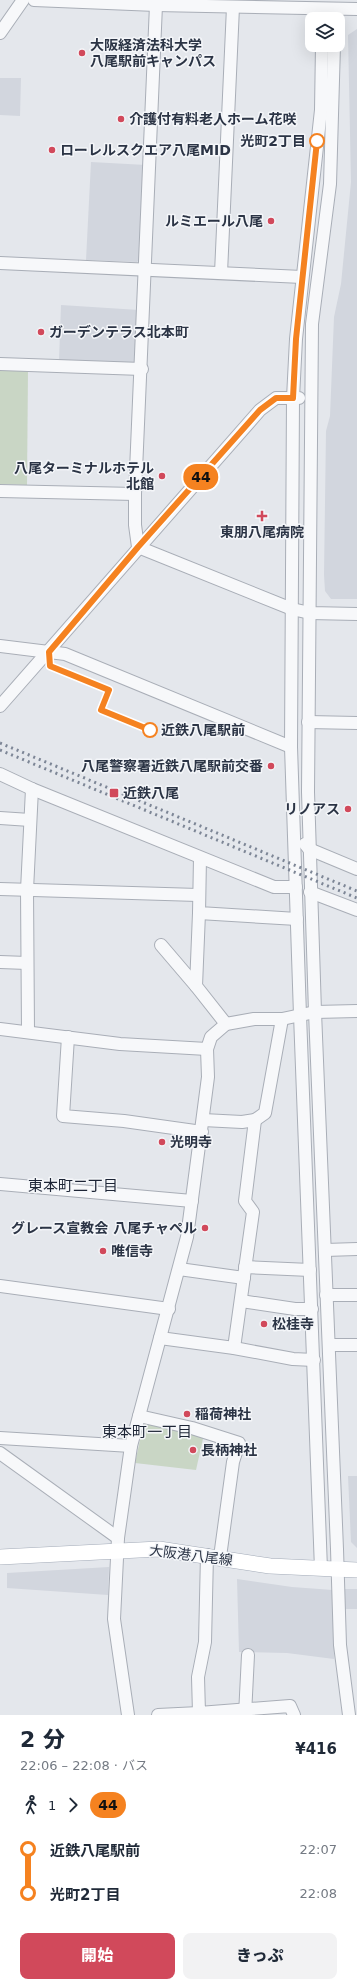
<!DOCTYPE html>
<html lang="ja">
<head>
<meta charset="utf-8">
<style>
  body { margin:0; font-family:"DejaVu Sans","Noto Sans JP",sans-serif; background:#f2f2f3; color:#1f2937; height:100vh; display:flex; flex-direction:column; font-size:15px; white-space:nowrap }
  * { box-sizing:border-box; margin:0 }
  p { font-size:13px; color:#747a83 }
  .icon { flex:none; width:22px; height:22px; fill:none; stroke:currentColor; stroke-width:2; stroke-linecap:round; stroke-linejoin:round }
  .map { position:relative; height:1715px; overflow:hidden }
  .drawer { display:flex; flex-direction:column; background:#fff; flex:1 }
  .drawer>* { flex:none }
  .badge { padding:0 8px; border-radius:13px; font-size:14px; line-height:26px }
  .tools { position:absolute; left:305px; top:12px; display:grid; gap:8px }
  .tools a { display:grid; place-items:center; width:40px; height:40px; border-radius:8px; background:#fff; box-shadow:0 4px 16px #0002; font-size:20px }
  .map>.badge { position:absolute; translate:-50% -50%; box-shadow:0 0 0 2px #fff }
  .legs { display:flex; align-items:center; gap:6px; height:44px; padding:0 20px; font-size:13px }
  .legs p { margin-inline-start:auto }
  .overview { display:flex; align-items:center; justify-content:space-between; height:68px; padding:0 20px }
  h1 { font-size:22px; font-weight:800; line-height:30px }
  .button { display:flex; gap:8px; margin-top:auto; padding:8px 20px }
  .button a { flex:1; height:46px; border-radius:8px; background:#d1495b; color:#fff; font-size:16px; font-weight:800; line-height:46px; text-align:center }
  .button a+a { background:#f2f2f3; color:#1f2937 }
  ul { padding:0 20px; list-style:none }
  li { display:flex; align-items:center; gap:14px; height:44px; font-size:15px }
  li i { display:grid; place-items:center; width:6px; height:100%; margin:0 5px; background:currentColor }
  li i::after { content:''; width:10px; height:10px; margin:-5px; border:3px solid; border-radius:50%; background:#fff }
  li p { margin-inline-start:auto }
  li:first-child i { background:linear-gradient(#0000 50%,currentColor 0) }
  li:last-child i { background:linear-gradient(currentColor 50%,#0000 0) }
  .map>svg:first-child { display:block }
  .built { fill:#d2d6de }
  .green { fill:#c9d6c5 }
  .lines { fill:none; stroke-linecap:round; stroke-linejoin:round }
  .minor-casing { stroke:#a9aeb7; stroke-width:14 }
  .major-casing { stroke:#a3abb8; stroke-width:16 }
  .minor { stroke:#f7f8fa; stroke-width:12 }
  .major { stroke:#fff; stroke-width:15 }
  .rail { stroke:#7d8696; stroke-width:3; stroke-dasharray:2 4; stroke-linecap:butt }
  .line-1-casing { stroke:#fff; stroke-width:9 }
  .line-1 { stroke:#f58220; stroke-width:6 }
  .poi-dot { fill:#d1495b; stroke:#f4f6f9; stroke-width:1.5 }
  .stop-1-dot { fill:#fff; stroke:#f58220; stroke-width:2 }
  .labels { text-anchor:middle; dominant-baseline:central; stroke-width:3; stroke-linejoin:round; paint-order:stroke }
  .poi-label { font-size:14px; font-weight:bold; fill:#2b3445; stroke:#f4f6f9; text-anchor:start }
  .stop-label { font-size:14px; font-weight:bold; fill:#2b3445; stroke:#f4f6f9; text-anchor:end }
  .street-label { font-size:14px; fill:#2b3445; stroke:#f4f6f9 }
  .neighbourhood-label { font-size:15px; fill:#1d2536; stroke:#f4f6f9 }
</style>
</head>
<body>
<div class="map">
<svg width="357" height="1715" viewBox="0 0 357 1715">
  <rect width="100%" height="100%" fill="#e4e7ec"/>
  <!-- built -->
  <g class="built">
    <path d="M357,29V599H331L325,591L324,575L326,431L330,416L334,317L341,284L351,182L348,35Z"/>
    <path d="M0,78H21L20,116L0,115Z"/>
    <path d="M91,162L146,165L142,257L137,262L86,260Z"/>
    <path d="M61,305L139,310L138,358L132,366L59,361Z"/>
    <path d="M348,1476H357V1548L351,1542Z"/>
    <path d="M109,1567L108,1595L7,1588V1573Z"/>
    <path d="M237,1579L292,1587L333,1590L334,1659L287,1653L239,1652Z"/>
    <rect x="342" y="1589" width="15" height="20"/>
  </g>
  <!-- green -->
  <g class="green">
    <path d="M0,370H28L27,485L0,484Z"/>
    <path d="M144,1422L204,1434L196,1470L135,1463Z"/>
  </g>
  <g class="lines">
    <!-- minor casing -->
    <g class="minor-casing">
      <g id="minor">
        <path d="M34,0L156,5L357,9"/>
        <path d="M156,5L135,494V525L138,547L292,609L310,613L357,614"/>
        <path d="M0,33L23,0"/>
        <path d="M334,45L330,184L312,324L308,792L315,1012L337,1549L340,1645L349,1715"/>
        <path d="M0,263L302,277"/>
        <path d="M221,273L233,7"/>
        <path d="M0,364L142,369"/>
        <path d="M0,491L135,494"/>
        <path d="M0,646L65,654L291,747"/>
        <path d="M0,706L260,410L276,398H299"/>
        <path d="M308,722L357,723"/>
        <path d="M0,774L32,789L274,887H296"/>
        <path d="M0,818L30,820"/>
        <path d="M305,844L309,849L357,869"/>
        <path d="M200,858L199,913L297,919"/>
        <path d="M0,889L198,895"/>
        <path d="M310,892L357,910"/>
        <path d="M199,913L196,986L226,1024"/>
        <path d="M161,945L196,986"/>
        <path d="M0,962L27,963"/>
        <path d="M0,1029L120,1044L207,1049"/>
        <path d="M28,1031L27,890L32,789"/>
        <path d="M68,1037L63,1116L124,1121L202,1132"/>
        <path d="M203,1120L242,1122L255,1120L265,1113L282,1019"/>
        <path d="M0,1184L192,1201"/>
        <path d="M325,1250L357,1249"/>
        <path d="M245,1267L310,1270"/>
        <path d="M179,1269L244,1278"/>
        <path d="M0,1286L169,1309"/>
        <path d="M326,1295H357"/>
        <path d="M241,1301L295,1309H312"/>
        <path d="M160,1338L234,1348L293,1359L314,1360"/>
        <path d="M329,1345H357"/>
        <path d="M234,1348L253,1212L245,1201L255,1120"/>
        <path d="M139,1416L192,1428L239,1443L233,1462L220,1557"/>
        <path d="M0,1438L131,1446"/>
        <path d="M0,1453L118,1538"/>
        <path d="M207,1555L205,1642L198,1677L199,1713L290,1706L294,1715"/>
        <path d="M321,1569L300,1015L291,747L293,398L296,339L321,110L322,45"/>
        <path d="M128,1715L114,1619L118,1538L131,1446L187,1237L208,1077L207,1049L211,1037L226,1024L254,1019H282L315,1012L357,1011"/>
        <path d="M158,1715L199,1713"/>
        <path d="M245,1715L248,1655"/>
      </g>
    </g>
    <!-- major casing -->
    <g class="major-casing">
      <path id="major" d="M0,1557L159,1549L270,1566L357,1570"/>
    </g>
    <!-- minor -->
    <use href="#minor" class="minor"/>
    <!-- major -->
    <use href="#major" class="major"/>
    <!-- rail -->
    <g class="rail">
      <path d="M0,743L357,891"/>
      <path d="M0,750L357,898"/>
    </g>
  </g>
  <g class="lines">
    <!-- line-1 casing -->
    <g class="line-1-casing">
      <path id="line-1" d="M150,730L101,710L109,690L50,666L49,652L138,547L260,410L276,398H293L296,339L317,141"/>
    </g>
    <!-- line-1 -->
    <use href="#line-1" class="line-1"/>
  </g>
  <!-- markers -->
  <g class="poi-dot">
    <circle cx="82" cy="53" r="4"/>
    <circle cx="121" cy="119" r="4"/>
    <circle cx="52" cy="150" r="4"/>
    <circle cx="271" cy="221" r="4"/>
    <circle cx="41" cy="332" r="4"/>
    <circle cx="162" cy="476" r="4"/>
    <path d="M260 510h4v4h4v4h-4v4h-4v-4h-4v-4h4z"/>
    <circle cx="271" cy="766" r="4"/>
    <rect x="109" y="788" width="10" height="10" rx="2"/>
    <circle cx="348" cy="809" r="4"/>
    <circle cx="162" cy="1142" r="4"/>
    <circle cx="205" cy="1228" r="4"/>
    <circle cx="103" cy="1251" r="4"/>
    <circle cx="264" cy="1324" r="4"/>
    <circle cx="187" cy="1414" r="4"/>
    <circle cx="193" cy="1450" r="4"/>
  </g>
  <g class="stop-1-dot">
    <circle cx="317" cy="141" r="7"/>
    <circle cx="150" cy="730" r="7"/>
  </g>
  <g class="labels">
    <!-- poi labels -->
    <g class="poi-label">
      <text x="90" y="45">大阪経済法科大学<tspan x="90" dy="16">八尾駅前キャンパス</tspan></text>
      <text x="129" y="119">介護付有料老人ホーム花咲</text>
      <text x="60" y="150">ローレルスクエア八尾MID</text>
      <text x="263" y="221" text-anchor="end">ルミエール八尾</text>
      <text x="49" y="332">ガーデンテラス北本町</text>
      <text x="154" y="468" text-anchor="end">八尾ターミナルホテル<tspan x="154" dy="16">北館</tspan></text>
      <text x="262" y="532" text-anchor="middle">東朋八尾病院</text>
      <text x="263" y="766" text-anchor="end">八尾警察署近鉄八尾駅前交番</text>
      <text x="123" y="793">近鉄八尾</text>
      <text x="340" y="809" text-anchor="end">リノアス</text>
      <text x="170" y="1142">光明寺</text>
      <text x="197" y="1228" text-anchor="end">グレース宣教会 八尾チャペル</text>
      <text x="111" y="1251">唯信寺</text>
      <text x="272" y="1324">松桂寺</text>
      <text x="195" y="1414">稲荷神社</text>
      <text x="201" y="1450">長柄神社</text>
    </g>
    <!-- stop labels -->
    <g class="stop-label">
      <text x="306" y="141">光町2丁目</text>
      <text x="161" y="730" text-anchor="start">近鉄八尾駅前</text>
    </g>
    <!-- street labels -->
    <g class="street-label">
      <text transform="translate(191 1555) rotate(7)">大阪港八尾線</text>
    </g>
    <!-- neighbourhood labels -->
    <g class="neighbourhood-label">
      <text x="73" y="1186">東本町二丁目</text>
      <text x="147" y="1432">東本町一丁目</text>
    </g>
  </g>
</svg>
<div class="tools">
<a><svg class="icon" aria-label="layers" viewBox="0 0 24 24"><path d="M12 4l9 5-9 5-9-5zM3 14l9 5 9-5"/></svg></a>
</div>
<b class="badge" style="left:201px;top:477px;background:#f58220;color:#111">44</b>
</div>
<section class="drawer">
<div class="overview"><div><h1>2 分</h1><p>22:06 – 22:08 · バス</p></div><b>¥416</b></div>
<div class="legs"><svg class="icon" aria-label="walk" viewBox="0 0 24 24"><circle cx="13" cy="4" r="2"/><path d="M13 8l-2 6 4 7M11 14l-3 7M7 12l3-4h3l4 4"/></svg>1<svg class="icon" aria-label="forward" viewBox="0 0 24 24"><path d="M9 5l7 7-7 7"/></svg><b class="badge" style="background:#f58220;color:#111">44</b></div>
<ul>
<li><i style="color:#f58220"></i><b>近鉄八尾駅前</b><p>22:07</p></li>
<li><i style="color:#f58220"></i><b>光町2丁目</b><p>22:08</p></li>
</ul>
<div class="button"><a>開始</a><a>きっぷ</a></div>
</section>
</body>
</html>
